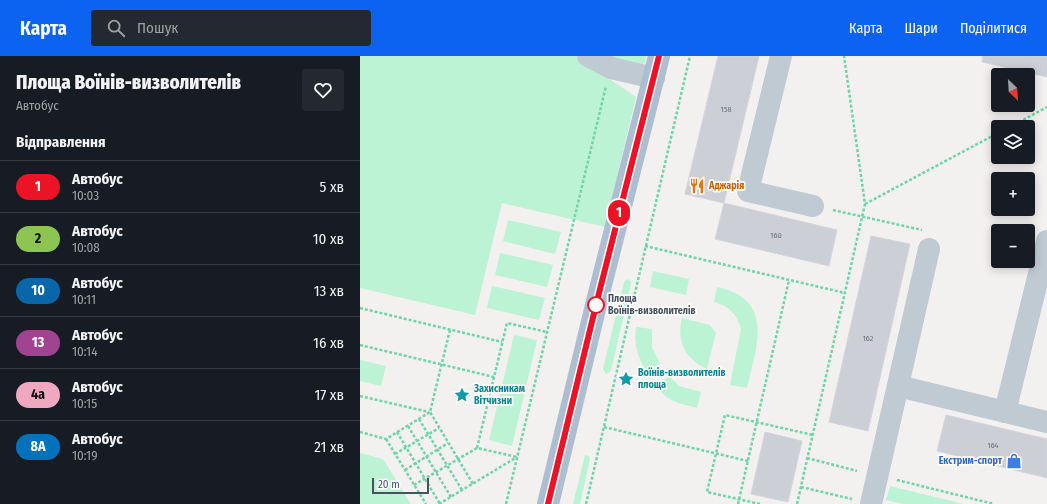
<!DOCTYPE html>
<html lang="uk">
<head>
<meta charset="utf-8">
<style>
  body { margin:0; font-family:"Fira Sans Condensed",sans-serif; background:#242831; color:#f1f3f6; height:100vh; display:flex; flex-direction:column; font-size:15px; white-space:nowrap }
  * { box-sizing:border-box; margin:0 }
  p { font-size:13px; color:#9ea1a6 }
  .icon { flex:none; width:22px; height:22px; fill:none; stroke:currentColor; stroke-width:2; stroke-linecap:round; stroke-linejoin:round }
  .map { position:relative; flex:1; overflow:hidden }
  .details { display:flex; flex-direction:column; background:#171b24; width:360px }
  .details>* { flex:none }
  .badge { padding:0 8px; border-radius:13px; font-size:14px; line-height:26px }
  .needle { width:26px; rotate:155deg }
  .buttons { position:absolute; left:631px; top:12px; display:grid; gap:8px }
  .buttons a { display:grid; place-items:center; width:44px; height:44px; border-radius:4px; background:#171b24; box-shadow:0 2px 10px #0003; font-size:20px }
  .scale { position:absolute; left:12px; bottom:10px; width:57px; box-sizing:border-box; padding-left:4px; border:2px solid #47525f; border-top:0; font-size:11px; line-height:14px; white-space:nowrap; color:#47525f; -webkit-text-stroke:3px #fff; paint-order:stroke }
  .map>.badge { position:absolute; translate:-50% -50%; box-shadow:0 0 0 2px #fff }
  h2 { padding:0 16px; font-size:15px; line-height:36px }
  .round { display:grid; place-items:center; flex:none; width:42px; height:42px; border-radius:4px; background:#242831 }
  .summary { display:flex; align-items:center; justify-content:space-between; height:68px; padding:0 16px }
  h1 { font-size:19px; font-weight:800; line-height:30px }
  ul { padding:0; list-style:none }
  li { display:flex; align-items:center; gap:12px; height:52px; padding:0 16px; border-top:1px solid #363941 }
  li div { flex:1 }
  li b { display:block; font-size:15px }
  li em { font-style:normal }
  li .badge { min-width:44px; font-weight:700; text-align:center }
  header { display:flex; align-items:center; gap:24px; box-sizing:border-box; height:56px; padding:0 20px; background:#0c63f1; color:#fff }
  header strong { font-size:19px }
  nav { display:flex; gap:22px; margin-inline-start:auto; font-size:14px }
  .search { width:280px; height:36px; background:#242831; display:flex; align-items:center; gap:10px; box-sizing:border-box; padding:0 14px; border-radius:4px; color:#9ea1a6; font-size:15px }
  main { display:flex; flex:1; min-height:0 }
  .map>svg:first-child { display:block }
  .green { fill:#bcf3d4 }
  .building { fill:#cccfd5; stroke:#d4d6dc }
  .lines { fill:none; stroke-linecap:round; stroke-linejoin:round }
  .path { stroke:#71d3a9; stroke-width:2.5; stroke-dasharray:3 2; stroke-linecap:butt }
  .minor { stroke:#c0cad3; stroke-width:22 }
  .major { stroke:#aebed1; stroke-width:22 }
  .line-casing { stroke:#fff; stroke-width:9 }
  .line { stroke:#eb1325; stroke-width:6 }
  .stop-dot { fill:#fff; stroke:#eb1325; stroke-width:2 }
  .labels { text-anchor:middle; dominant-baseline:central; stroke-width:3.5; stroke-linejoin:round; paint-order:stroke }
  .number-label { font-size:8px; fill:#68717c }
  .food-label { font-size:10px; font-weight:bold; fill:#c56008; stroke:#fff; text-anchor:start }
  .stop-label { font-size:10px; font-weight:bold; fill:#47525f; stroke:#fff; text-anchor:start }
  .culture-label { font-size:10px; font-weight:bold; fill:#0d838f; stroke:#fff; text-anchor:start }
  .shop-label { font-size:10px; font-weight:bold; fill:#366cbe; stroke:#fff; text-anchor:end }
</style>
</head>
<body>
<header>
<strong>Карта</strong>
<div class="search"><svg class="icon" aria-label="search" viewBox="0 0 24 24"><circle cx="10" cy="10" r="6"/><path d="M15 15l6 6"/></svg>Пошук</div>
<nav><a>Карта</a><a>Шари</a><a>Поділитися</a></nav>
</header>
<main>
<section class="details">
<div class="summary"><div><h1>Площа Воїнів-визволителів</h1><p>Автобус</p></div><a class="round"><svg class="icon" aria-label="heart" viewBox="0 0 24 24"><path d="M12 20l-8-8c-3-5 5-10 8-4 3-6 11-1 8 4z"/></svg></a></div>
<h2>Відправлення</h2>
<ul>
<li><span class="badge" style="background:#eb1325;color:#fff">1</span><div><b>Автобус</b><p>10:03</p></div><em>5 хв</em></li>
<li><span class="badge" style="background:#8cc552;color:#111">2</span><div><b>Автобус</b><p>10:08</p></div><em>10 хв</em></li>
<li><span class="badge" style="background:#0866a9;color:#fff">10</span><div><b>Автобус</b><p>10:11</p></div><em>13 хв</em></li>
<li><span class="badge" style="background:#a04491;color:#fff">13</span><div><b>Автобус</b><p>10:14</p></div><em>16 хв</em></li>
<li><span class="badge" style="background:#efa8c0;color:#111">4а</span><div><b>Автобус</b><p>10:15</p></div><em>17 хв</em></li>
<li><span class="badge" style="background:#0072bc;color:#fff">8А</span><div><b>Автобус</b><p>10:19</p></div><em>21 хв</em></li>
</ul>
</section>
<div class="map">
<svg width="687" height="448" viewBox="0 0 687 448">
  <rect width="100%" height="100%" fill="#f3f0f0"/>
  <!-- green -->
  <g class="green">
    <path d="M0,0H216L276,41L245,171L142,147L115,259L0,232Z"/>
    <path d="M247,0H286L281,24Z"/>
    <path d="M148,164L201,176L195,198L143,185Z"/>
    <path d="M140,197L193,209L187,231L135,219Z"/>
    <path d="M293,215L329,223L326,239L290,231Z"/>
    <path d="M267,223L271,225V228L251,315L246,318L243,313L264,226Z"/>
    <path d="M132,230L185,242L179,264L127,252Z"/>
    <path d="M357,231C415,243 397,290 387,332L370,329L381,273C377,258 369,250 354,246Z"/>
    <path d="M322,262L350,269L356,277L347,313C325,303 316,285 322,262Z"/>
    <path d="M276,271L292,273V291L300,307L287,316C277,301 274,288 276,271Z"/>
    <path d="M154,279L177,284L152,390L129,384Z"/>
    <path d="M0,304L26,310L21,330L0,325Z"/>
    <path d="M309,320L319,330L341,336L337,352C317,346 309,347 296,330Z"/>
    <path d="M0,397L23,403L51,448H0Z"/>
    <path d="M225,399L229,400L230,403L220,448H213Z"/>
    <path d="M530,430L604,448H543L526,444Z"/>
  </g>
  <!-- building -->
  <g class="building">
    <path d="M358,0H399L364,147L325,138Z"/>
    <path d="M623,0H687V21L622,6Z"/>
    <path d="M364,147L477,174L469,210L355,183Z"/>
    <path d="M511,180L550,188L508,375L469,366Z"/>
    <path d="M586,359L687,383V422L577,395Z"/>
    <path d="M405,376L442,385L428,446L391,438Z"/>
  </g>
  <g class="lines">
    <!-- path -->
    <g class="path">
      <path d="M650,71L687,51"/>
      <path d="M505,148L638,77"/>
      <path d="M473,154L562,174"/>
      <path d="M285,190L485,237"/>
      <path d="M0,252L142,286"/>
      <path d="M90,274L70,356L113,428"/>
      <path d="M0,289L134,321"/>
      <path d="M0,340L69,356"/>
      <path d="M59,363L102,434"/>
      <path d="M48,370L91,441"/>
      <path d="M244,371L388,405"/>
      <path d="M0,376L26,383L70,356"/>
      <path d="M37,376L80,448"/>
      <path d="M26,383L66,448"/>
      <path d="M117,392L147,267L187,276"/>
      <path d="M35,398L79,372"/>
      <path d="M447,402L497,415"/>
      <path d="M45,414L88,387"/>
      <path d="M537,424L634,448"/>
      <path d="M54,429L117,392L157,401"/>
      <path d="M441,431L492,443"/>
      <path d="M79,448L157,401"/>
      <path d="M146,448L246,30"/>
      <path d="M226,448L330,0"/>
      <path d="M378,448L429,224"/>
      <path d="M400,448L347,436L365,359L453,379"/>
      <path d="M437,448L505,148L484,0"/>
    </g>
    <!-- minor -->
    <g class="minor">
      <path d="M228,0L251,12L294,22"/>
      <path d="M421,0L388,135L453,150"/>
      <path d="M538,330L687,366"/>
      <path d="M645,356L687,185"/>
      <path d="M511,448L569,193"/>
    </g>
    <!-- major -->
    <path class="major" d="M188,448L236,249L299,0"/>
  </g>
  <g class="lines">
    <!-- line casing -->
    <g class="line-casing">
      <path id="line" d="M188,448L236,249L299,0"/>
    </g>
    <!-- line -->
    <use href="#line" class="line"/>
  </g>
  <!-- icons -->
  <defs>
    <g id="restaurant-bare" transform="scale(1.2)"><path d="M-5-6h1v4h1v-4h1v4h1v-4h1v5L-1.5 .5V6h-2V.5L-5-1ZM5-6V6H3V1.5H1.5Q1.5-4 5-6Z" fill="#e8710a" stroke="#fff" stroke-width="2.5" paint-order="stroke"/></g>
    <g id="sight-bare" transform="scale(1.2)"><path d="M0-6L1.8-2.2L6-1.7L2.9 1.2L3.7 5.4L0 3.3L-3.7 5.4L-2.9 1.2L-6-1.7L-1.8-2.2Z" fill="#0f9aa8" stroke="#fff" stroke-width="2.5" paint-order="stroke"/></g>
    <g id="shop-bare" transform="scale(1.2)"><path d="M-5-2.5h2.3a2.7 3.5 0 0 1 5.4 0H5L5.5 6h-11ZM-1.5-2.5h3a1.5 2.3 0 0 0-3 0Z" fill="#3f7fe0" stroke="#fff" stroke-width="2.5" paint-order="stroke"/></g>
  </defs>
  <g fill-rule="evenodd">
    <use href="#restaurant-bare" x="337" y="130"/>
    <use href="#sight-bare" x="266" y="323"/>
    <use href="#sight-bare" x="102" y="339"/>
    <use href="#shop-bare" x="654" y="405"/>
  </g>
  <!-- markers -->
  <circle class="stop-dot" cx="236" cy="249" r="8"/>
  <g class="labels">
    <!-- number labels -->
    <g class="number-label">
      <text x="366" y="53">158</text>
      <text x="416" y="179">160</text>
      <text x="508" y="282">162</text>
      <text x="633" y="389">164</text>
    </g>
    <!-- food labels -->
    <g class="food-label">
      <text x="349" y="130">Аджарія</text>
    </g>
    <!-- stop labels -->
    <g class="stop-label">
      <text x="248" y="243">Площа<tspan x="248" dy="12">Воїнів-визволителів</tspan></text>
    </g>
    <!-- culture labels -->
    <g class="culture-label">
      <text x="278" y="317">Воїнів-визволителів<tspan x="278" dy="12">площа</tspan></text>
      <text x="114" y="333">Захисникам<tspan x="114" dy="12">Вітчизни</tspan></text>
    </g>
    <!-- shop labels -->
    <g class="shop-label">
      <text x="642" y="405">Екстрим-спорт</text>
    </g>
  </g>
</svg>
<div class="buttons">
<a><svg class="needle" viewBox="-14 -14 28 28"><path d="M0-13l5 13h-10z" fill="#e53935"/><path d="M0 13l5-13h-10z" fill="#9ea1a6"/></svg></a>
<a><svg class="icon" aria-label="layers" viewBox="0 0 24 24"><path d="M12 4l9 5-9 5-9-5zM3 14l9 5 9-5"/></svg></a>
<a>+</a>
<a>−</a>
</div>
<div class="scale">20 m</div>
<b class="badge" style="left:259px;top:157px;background:#eb1325;color:#fff">1</b>
</div>
</main>
</body>
</html>
